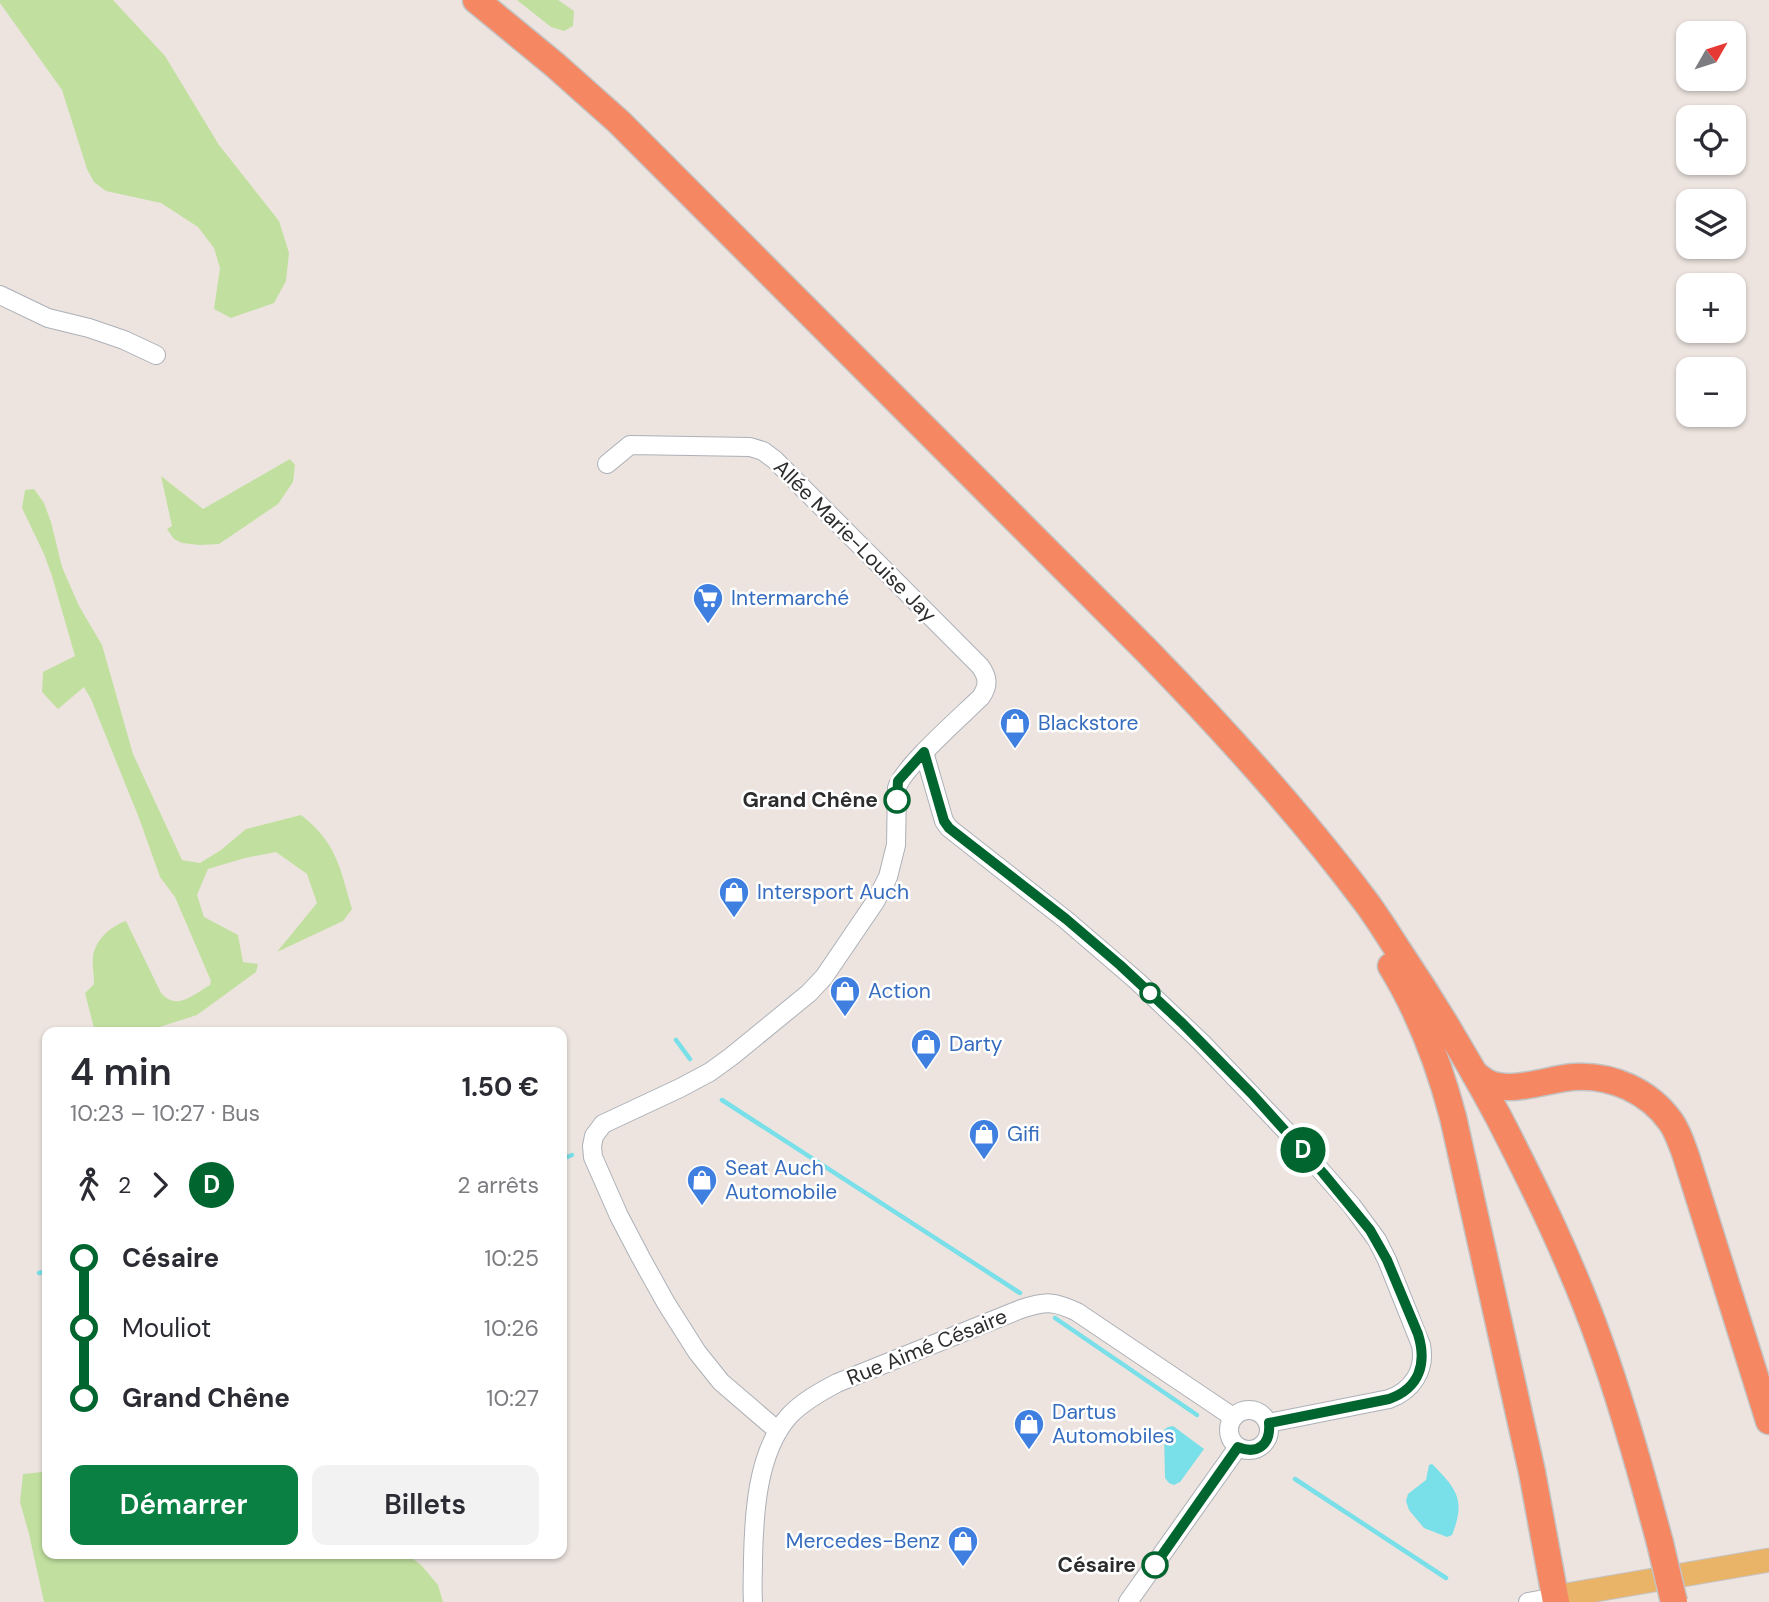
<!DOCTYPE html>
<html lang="fr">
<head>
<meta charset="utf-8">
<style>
  body { margin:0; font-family:"DM Sans",sans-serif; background:#f2f2f3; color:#2b2b33; height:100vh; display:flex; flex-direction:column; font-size:26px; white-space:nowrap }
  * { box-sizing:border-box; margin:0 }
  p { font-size:23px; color:#7c7c81 }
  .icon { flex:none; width:38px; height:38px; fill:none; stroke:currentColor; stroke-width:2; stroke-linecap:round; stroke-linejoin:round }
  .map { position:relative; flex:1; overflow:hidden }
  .side { position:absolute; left:42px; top:1027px; width:525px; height:532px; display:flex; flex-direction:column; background:#fff; border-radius:14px; box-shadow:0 2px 5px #0004 }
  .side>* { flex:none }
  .badge { padding:0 14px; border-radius:23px; font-size:24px; line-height:46px }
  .needle { width:46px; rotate:51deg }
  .fabs { position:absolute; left:1676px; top:21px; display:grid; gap:14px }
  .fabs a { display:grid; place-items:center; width:70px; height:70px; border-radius:14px; background:#fff; box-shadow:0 2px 5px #0004; font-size:35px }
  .map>.badge { position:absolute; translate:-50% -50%; box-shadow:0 0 0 4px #fff }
  .legs { display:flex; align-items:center; gap:10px; height:77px; padding:0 28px; font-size:23px }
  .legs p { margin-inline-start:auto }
  .summary { display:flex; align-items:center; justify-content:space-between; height:119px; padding:0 28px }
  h1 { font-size:38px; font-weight:600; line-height:52px }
  .action { display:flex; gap:14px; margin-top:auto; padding:14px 28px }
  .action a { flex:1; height:80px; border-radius:14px; background:#0b8043; color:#fff; font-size:28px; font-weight:600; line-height:80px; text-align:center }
  .action a+a { background:#f2f2f3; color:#2b2b33 }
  ul { padding:0 28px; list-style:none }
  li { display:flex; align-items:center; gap:24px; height:70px; font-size:26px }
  li i { display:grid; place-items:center; width:10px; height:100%; margin:0 9px; background:currentColor }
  li i::after { content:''; width:18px; height:18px; margin:-9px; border:5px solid; border-radius:50%; background:#fff }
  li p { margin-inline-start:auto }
  li:first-child i { background:linear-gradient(#0000 50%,currentColor 0) }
  li:last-child i { background:linear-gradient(currentColor 50%,#0000 0) }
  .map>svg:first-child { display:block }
  .green { fill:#c1e09f }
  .water { fill:#79dfe8 }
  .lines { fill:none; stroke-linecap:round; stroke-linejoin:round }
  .stream { stroke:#79dfe8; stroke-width:4.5 }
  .minor-casing { stroke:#acb0b7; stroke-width:20 }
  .major-casing { stroke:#c4c4c4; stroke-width:25 }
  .highway-casing { stroke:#c4c4c4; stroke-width:29 }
  .minor { stroke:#fff; stroke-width:18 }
  .major { stroke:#e9b368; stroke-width:23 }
  .highway { stroke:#f58762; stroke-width:26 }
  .highway-bridge-casing { stroke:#c4c4c4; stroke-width:29; stroke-linecap:butt }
  .highway-bridge { stroke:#f58762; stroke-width:26 }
  .line-1-casing { stroke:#fff; stroke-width:16 }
  .line-1 { stroke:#00652e; stroke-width:10 }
  .stop-1-dot { fill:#fff; stroke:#00652e; stroke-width:3.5 }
  .labels { text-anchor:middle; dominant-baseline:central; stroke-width:5; stroke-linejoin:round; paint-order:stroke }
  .street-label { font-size:21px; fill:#2c2c2c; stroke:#fff }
  .shop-label { font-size:21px; fill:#366cbe; stroke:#fff; text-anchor:start }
  .stop-label { font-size:21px; font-weight:bold; fill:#2c2c2c; stroke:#fff; text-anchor:end }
</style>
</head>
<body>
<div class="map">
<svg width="1769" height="1602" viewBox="0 0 1769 1602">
  <rect width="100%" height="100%" fill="#ede4df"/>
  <!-- green -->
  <g class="green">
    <path d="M0,0H113L165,56L219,145L279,221L289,253L286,281L274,303L231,318L214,309L220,268L214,248L198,227L161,203L106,191L94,182L87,169L62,90L0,3Z"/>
    <path d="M517,0H558L574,11L573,26L564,31L551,27Z"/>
    <path d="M290,459L295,465L293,482L278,504L219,544L200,545L182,543L174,539L167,529L172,526L161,476L203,509Z"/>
    <path d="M34,489L44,503L51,522L62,567L79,606L102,645L133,754L182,860L200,863L221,850L246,829L301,815C337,843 340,868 352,909L343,921L277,952L317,903L307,874L276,852L245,858L208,869L197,895L204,917L238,935L243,962L258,964L256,972L197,1015L144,1032H95L85,993L94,984C94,975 92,965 93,956C96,939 111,926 126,921L161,993C177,1011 193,995 210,985L211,981L175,897L160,877L139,818L91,699L84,687L58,709L42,692L43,672L75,656L52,576L44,554L22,508L25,490Z"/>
    <path d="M42,1472L47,1474V1554H407L422,1566L438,1585L443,1602H44L29,1534L20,1502L23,1474Z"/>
  </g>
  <!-- water -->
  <g class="water">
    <path d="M1173,1426L1204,1449L1180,1482L1174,1485L1169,1483L1165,1478L1164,1430L1168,1427Z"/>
    <path d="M1432,1464C1457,1489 1466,1500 1452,1535L1447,1537L1424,1528L1409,1510L1406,1501L1408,1494L1426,1480L1429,1465Z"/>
  </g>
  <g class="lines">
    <!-- stream -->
    <g class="stream">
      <path d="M676,1040L690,1059"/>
      <path d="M722,1100L1020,1293"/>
      <path d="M562,1159L572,1155"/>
      <path d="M39,1273L47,1271"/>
      <path d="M1055,1318L1197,1415"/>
      <path d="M1295,1479L1446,1578"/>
    </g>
    <!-- minor casing -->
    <g class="minor-casing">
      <g id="minor">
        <path d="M0,295L48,318L89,328L124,340L156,355"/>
        <path d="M607,464L630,445L750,447L763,451L775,460L980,666C988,677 989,685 981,697C963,715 902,768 897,788L896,845L888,877L875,902L824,977L809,993L732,1056L710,1072L680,1088L603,1124L594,1136L592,1146L593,1157L619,1216L641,1258L666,1303L697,1352L721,1382L778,1431"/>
        <path d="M924,752L944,821L949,828L1066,920L1137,981L1202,1043L1286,1131L1352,1206L1377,1240L1387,1260L1421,1345C1426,1370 1412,1391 1389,1399L1269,1423"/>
        <circle cx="1249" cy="1430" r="20"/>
        <path d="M753,1602C752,1588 753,1573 753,1559C754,1514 757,1452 789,1416C802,1402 820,1392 837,1383L1021,1309C1046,1301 1054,1301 1077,1312L1233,1417"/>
        <path d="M1128,1602L1238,1447"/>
        <path d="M1528,1602L1555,1597"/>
      </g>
    </g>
    <!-- major casing -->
    <g class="major-casing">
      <path id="major" d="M1555,1597L1769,1560"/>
    </g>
    <!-- highway casing -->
    <g class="highway-casing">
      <g id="highway">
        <path d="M476,0L555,65L619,122L1147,651C1223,729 1297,810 1363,898C1376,915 1387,933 1398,950C1435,1005 1468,1060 1499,1118C1536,1190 1572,1264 1599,1340C1623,1406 1642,1475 1660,1543"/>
        <path d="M1391,966C1420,1013 1439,1064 1453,1117L1532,1472L1556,1602"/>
        <path d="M1475,1074C1479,1077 1484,1081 1488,1083C1511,1094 1549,1079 1573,1077C1611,1074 1649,1091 1671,1122C1678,1132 1682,1145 1686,1156L1769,1421"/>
      </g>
    </g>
    <!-- minor -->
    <use href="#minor" class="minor"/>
    <!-- major -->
    <use href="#major" class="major"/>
    <!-- highway -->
    <use href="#highway" class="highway"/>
    <!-- highway-bridge casing -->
    <g class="highway-bridge-casing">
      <path id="highway-bridge" d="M1660,1543L1674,1602"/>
    </g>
    <!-- highway-bridge -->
    <use href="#highway-bridge" class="highway-bridge"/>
  </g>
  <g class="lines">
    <!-- line-1 casing -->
    <g class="line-1-casing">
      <path id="line-1" d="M897,800L898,781L924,752L944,821L949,828L1066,919L1120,965L1182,1023L1252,1094L1323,1173L1370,1230L1387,1260L1418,1334C1427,1363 1420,1388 1389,1399L1269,1423C1271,1445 1257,1455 1238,1447L1155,1565"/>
    </g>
    <!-- line-1 -->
    <use href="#line-1" class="line-1"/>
  </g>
  <!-- icons -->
  <defs>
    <g id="supermarket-pin" transform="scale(1.575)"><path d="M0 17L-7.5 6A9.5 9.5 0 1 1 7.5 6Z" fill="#3f7fe0" stroke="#fff"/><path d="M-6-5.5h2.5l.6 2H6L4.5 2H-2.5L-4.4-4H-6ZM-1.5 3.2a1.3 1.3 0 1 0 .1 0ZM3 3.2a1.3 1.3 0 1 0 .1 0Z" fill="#fff"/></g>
    <g id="shop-pin" transform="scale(1.575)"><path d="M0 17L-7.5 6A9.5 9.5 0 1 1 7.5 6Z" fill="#3f7fe0" stroke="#fff"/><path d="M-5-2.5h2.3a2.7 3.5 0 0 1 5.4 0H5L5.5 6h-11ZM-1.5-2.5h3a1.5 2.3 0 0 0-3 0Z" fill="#fff"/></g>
  </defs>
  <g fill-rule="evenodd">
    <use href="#supermarket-pin" x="708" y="598"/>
    <use href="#shop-pin" x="1015" y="723"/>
    <use href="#shop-pin" x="734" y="892"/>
    <use href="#shop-pin" x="845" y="991"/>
    <use href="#shop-pin" x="926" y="1044"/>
    <use href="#shop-pin" x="984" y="1134"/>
    <use href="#shop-pin" x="702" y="1180"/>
    <use href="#shop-pin" x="1029" y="1424"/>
    <use href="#shop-pin" x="963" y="1541"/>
  </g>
  <!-- markers -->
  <g class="stop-1-dot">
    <circle cx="897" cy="800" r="12"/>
    <circle cx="1150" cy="993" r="9"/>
    <circle cx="1155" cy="1565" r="12"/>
  </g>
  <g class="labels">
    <!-- street labels -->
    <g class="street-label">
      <text transform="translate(855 541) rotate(45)">Allée Marie-Louise Jay</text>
      <text transform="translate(927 1347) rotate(-22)">Rue Aimé Césaire</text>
    </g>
    <!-- shop labels -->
    <g class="shop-label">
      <text x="731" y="598">Intermarché</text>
      <text x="1038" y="723">Blackstore</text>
      <text x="757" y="892">Intersport Auch</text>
      <text x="868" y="991">Action</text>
      <text x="949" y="1044">Darty</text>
      <text x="1007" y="1134">Gifi</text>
      <text x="725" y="1168">Seat Auch<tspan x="725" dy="24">Automobile</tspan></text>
      <text x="1052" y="1412">Dartus<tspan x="1052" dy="24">Automobiles</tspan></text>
      <text x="940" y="1541" text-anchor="end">Mercedes-Benz</text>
    </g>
    <!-- stop labels -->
    <g class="stop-label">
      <text x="878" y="800">Grand Chêne</text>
      <text x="1136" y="1565">Césaire</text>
    </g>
  </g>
</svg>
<div class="fabs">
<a><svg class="needle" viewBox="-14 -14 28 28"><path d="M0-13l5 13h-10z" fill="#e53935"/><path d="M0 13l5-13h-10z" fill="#7c7c81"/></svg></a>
<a><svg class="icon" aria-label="locate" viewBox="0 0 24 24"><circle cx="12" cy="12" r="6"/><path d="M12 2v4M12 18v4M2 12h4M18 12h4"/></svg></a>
<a><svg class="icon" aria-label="layers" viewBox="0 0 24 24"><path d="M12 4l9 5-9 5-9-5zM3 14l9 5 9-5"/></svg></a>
<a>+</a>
<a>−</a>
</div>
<b class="badge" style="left:1303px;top:1150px;background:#00652e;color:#fff">D</b>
<section class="side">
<div class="summary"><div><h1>4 min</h1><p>10:23 – 10:27 · Bus</p></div><b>1.50 €</b></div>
<div class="legs"><svg class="icon" aria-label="walk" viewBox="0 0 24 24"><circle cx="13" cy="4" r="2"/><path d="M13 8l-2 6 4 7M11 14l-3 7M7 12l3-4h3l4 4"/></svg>2<svg class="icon" aria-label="forward" viewBox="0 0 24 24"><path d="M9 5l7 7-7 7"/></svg><b class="badge" style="background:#00652e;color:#fff">D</b><p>2 arrêts</p></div>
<ul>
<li><i style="color:#00652e"></i><b>Césaire</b><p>10:25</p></li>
<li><i style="color:#00652e"></i><span>Mouliot</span><p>10:26</p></li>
<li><i style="color:#00652e"></i><b>Grand Chêne</b><p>10:27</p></li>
</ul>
<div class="action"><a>Démarrer</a><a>Billets</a></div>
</section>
</div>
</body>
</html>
